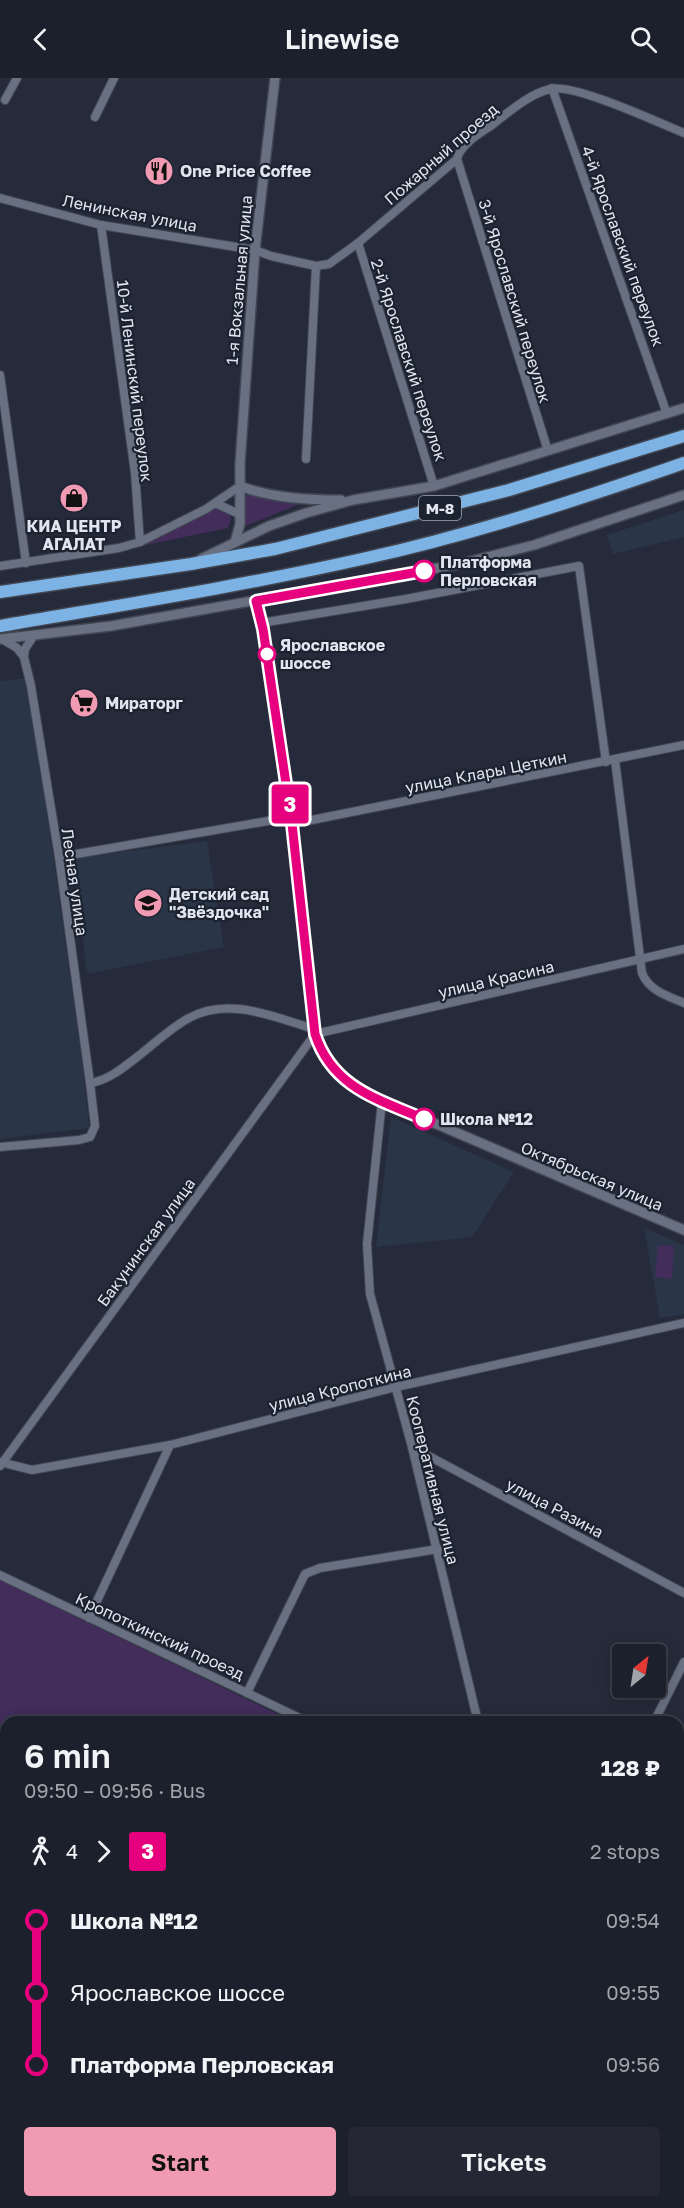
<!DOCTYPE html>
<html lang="en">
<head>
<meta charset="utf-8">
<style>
  body { margin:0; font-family:"Golos Text",sans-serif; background:#252834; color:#f1f3f6; height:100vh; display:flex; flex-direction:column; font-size:22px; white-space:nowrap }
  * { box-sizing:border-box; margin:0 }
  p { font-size:20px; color:#a0a3a9 }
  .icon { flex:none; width:33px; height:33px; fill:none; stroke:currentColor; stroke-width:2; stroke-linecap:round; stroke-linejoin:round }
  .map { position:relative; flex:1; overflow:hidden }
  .drawer { position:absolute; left:0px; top:1638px; width:684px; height:492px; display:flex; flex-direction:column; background:#1c202c; border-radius:18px 18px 0 0; box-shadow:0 3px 15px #0003,0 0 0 2px #3a3e48 }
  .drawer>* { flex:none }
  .badge { padding:0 12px; border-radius:4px; font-size:21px; line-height:39px }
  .needle { width:39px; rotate:30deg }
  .controls { position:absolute; left:612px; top:1566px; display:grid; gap:12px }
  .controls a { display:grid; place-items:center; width:54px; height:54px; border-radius:6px; background:#1c202c; box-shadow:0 3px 15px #0003,0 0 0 2px #3a3e48; font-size:30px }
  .map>.badge { position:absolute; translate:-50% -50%; box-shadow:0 0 0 3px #fff }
  .legs { display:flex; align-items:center; gap:9px; height:66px; padding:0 24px; font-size:20px }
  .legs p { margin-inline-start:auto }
  .overview { display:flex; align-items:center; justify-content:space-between; height:102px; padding:0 24px }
  h1 { font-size:33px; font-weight:600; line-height:45px }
  .button { display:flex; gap:12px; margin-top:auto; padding:12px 24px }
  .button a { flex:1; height:69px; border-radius:6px; background:#f19ab3; color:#111; font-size:24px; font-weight:600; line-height:69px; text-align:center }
  .button a+a { background:#252834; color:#f1f3f6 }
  ul { padding:0 24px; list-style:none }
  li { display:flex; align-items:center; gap:21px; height:72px; font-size:22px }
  li i { display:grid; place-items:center; width:9px; height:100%; margin:0 8px; background:currentColor }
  li i::after { content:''; width:15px; height:15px; margin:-8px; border:4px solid; border-radius:50%; background:#1c202c }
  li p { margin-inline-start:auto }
  li:first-child i { background:linear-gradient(#0000 50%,currentColor 0) }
  li:last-child i { background:linear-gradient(currentColor 50%,#0000 0) }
  header { display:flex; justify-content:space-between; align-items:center; height:78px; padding:0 24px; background:#1c202c; font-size:27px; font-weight:600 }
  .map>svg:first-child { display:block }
  .built { fill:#2b3548 }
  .green { fill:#422d5b }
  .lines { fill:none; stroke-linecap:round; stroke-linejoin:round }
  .minor-casing { stroke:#414652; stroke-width:10 }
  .tertiary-casing { stroke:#414652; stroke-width:12 }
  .trunk-casing { stroke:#414652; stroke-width:15 }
  .minor { stroke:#687081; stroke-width:8 }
  .tertiary { stroke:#687081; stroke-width:9 }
  .trunk { stroke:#7cb2e4; stroke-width:12 }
  .line-1-casing { stroke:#fff; stroke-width:14 }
  .line-1 { stroke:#e6007e; stroke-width:9 }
  .stop-1-dot { fill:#fff; stroke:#e6007e; stroke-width:3 }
  .labels { text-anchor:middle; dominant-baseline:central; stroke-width:4.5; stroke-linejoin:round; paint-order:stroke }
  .shield { fill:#1b2230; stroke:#a6aab6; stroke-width:1.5 }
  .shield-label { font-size:15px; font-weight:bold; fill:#e1e5ef }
  .street-label { font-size:16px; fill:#e1e5ef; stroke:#1b2230 }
  .poi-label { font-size:16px; font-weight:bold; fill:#e1e5ef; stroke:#1b2230; text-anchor:start }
  .stop-label { font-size:16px; font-weight:bold; fill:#e1e5ef; stroke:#1b2230; text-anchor:start }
</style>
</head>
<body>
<header><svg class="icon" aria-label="back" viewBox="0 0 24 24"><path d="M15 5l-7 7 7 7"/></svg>Linewise<svg class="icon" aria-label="search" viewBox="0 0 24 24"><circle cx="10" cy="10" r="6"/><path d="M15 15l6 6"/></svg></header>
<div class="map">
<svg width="684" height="2130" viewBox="0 0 684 2130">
  <rect width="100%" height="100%" fill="#252b3a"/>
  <!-- built -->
  <g class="built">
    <path d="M684,432V459L613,476L607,457Z"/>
    <path d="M28,600L83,992L89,1050L0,1061V603Z"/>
    <path d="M207,763L224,869L87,896L73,780Z"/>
    <path d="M391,1039L514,1094L472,1159L376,1169Z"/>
    <path d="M644,1150L684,1167V1236L660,1240Z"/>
  </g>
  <!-- green -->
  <g class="green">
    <path d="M250,415L307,423L243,449L242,421Z"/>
    <path d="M216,430L229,433L231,441L228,450L141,468Z"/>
    <path d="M658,1167L674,1168L672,1201L655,1199Z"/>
    <path d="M0,1502L294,1644H6V2124H678V1831L684,1834V2130H0Z"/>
  </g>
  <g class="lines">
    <!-- minor casing -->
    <g class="minor-casing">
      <g id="minor">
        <path d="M552,10L667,336"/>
        <path d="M5,22L17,0"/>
        <path d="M95,39L114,0"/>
        <path d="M457,81L548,373"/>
        <path d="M0,120L101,147L255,172L271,178L316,188L329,186L358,165L457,81C460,67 480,55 492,47C509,34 529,16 550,11C574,5 657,44 684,55"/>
        <path d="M101,147L135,395L140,464"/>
        <path d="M358,165L434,408"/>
        <path d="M0,297L26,485"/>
        <path d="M306,381L316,188"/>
        <path d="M215,425L239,436"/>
        <path d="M0,488L119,470L140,464L206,431L240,408"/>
        <path d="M261,545L406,521L579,488L606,684"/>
        <path d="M2,561L17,570L24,579L31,608L59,779L90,1005"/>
        <path d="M24,579L25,571L34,557"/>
        <path d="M615,682L642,895C649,913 668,918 684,925"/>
        <path d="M292,746L684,667"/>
        <path d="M59,779L291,739"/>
        <path d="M382,1023L367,1166L370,1216L412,1369L478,1644"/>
        <path d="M0,1069L79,1062L90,1059L95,1048L90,1005C110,1002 125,988 141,976C156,964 172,949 189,940C228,918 274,939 314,951"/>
        <path d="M412,1369L684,1515"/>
        <path d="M0,1384L32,1392L170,1367L396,1309L684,1245"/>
        <path d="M0,1388L315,956L684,871"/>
        <path d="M0,1497L308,1644"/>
        <path d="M89,1540L170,1367"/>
        <path d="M247,1615L305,1496L320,1490L438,1471"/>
        <path d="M654,1644L684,1584"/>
        <path d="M678,1820L684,1823"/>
      </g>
    </g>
    <!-- tertiary casing -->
    <g class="tertiary-casing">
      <g id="tertiary">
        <path d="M240,408C271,420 307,422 341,422"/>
        <path d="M235,464L240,446V386L255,172L275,0"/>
        <path d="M201,481L269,448L306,435L353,422L434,408L684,330"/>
        <path d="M257,523L263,551L291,739L314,951C319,987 347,1007 378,1021L684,1152"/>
        <path d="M0,561L111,548L460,486L534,467L684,417"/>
      </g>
    </g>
    <!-- trunk casing -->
    <g class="trunk-casing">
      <g id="trunk">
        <path d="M0,514L191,486L275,471L509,412L684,358"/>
        <path d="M0,548C121,527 242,508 362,481C471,457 578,422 684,385"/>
      </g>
    </g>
    <!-- minor -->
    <use href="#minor" class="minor"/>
    <!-- tertiary -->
    <use href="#tertiary" class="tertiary"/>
    <!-- trunk -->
    <use href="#trunk" class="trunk"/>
  </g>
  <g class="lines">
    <!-- line-1 casing -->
    <g class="line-1-casing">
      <path id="line-1" d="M424,1041C377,1021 332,1009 315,956L292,746L263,551L256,523L424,493"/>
    </g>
    <!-- line-1 -->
    <use href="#line-1" class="line-1"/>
  </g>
  <!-- icons -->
  <defs>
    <g id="restaurant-disc" transform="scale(1.5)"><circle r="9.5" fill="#f19ab3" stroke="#1b2230"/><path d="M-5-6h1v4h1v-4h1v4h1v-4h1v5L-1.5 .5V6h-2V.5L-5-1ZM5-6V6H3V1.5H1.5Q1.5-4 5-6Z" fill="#111"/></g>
    <g id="shop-disc" transform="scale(1.5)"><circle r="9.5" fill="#f19ab3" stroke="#1b2230"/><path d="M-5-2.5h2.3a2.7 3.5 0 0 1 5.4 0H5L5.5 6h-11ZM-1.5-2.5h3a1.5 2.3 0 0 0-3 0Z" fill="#111"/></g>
    <g id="supermarket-disc" transform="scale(1.5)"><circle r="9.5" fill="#f19ab3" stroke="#1b2230"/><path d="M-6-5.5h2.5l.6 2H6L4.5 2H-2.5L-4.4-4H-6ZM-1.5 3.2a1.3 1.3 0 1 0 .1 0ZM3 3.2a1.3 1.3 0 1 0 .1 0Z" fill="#111"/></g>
    <g id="school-disc" transform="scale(1.5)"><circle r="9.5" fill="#f19ab3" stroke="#1b2230"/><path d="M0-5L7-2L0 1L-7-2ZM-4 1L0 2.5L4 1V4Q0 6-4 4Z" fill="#111"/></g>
  </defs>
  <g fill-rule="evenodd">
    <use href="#restaurant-disc" x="159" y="93"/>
    <use href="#shop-disc" x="74" y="420"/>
    <use href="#supermarket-disc" x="84" y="625"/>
    <use href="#school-disc" x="148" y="825"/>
  </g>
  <!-- markers -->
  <g class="stop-1-dot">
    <circle cx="424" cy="493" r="10"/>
    <circle cx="267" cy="576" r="8"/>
    <circle cx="424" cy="1041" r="10"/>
  </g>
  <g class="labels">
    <!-- shield labels -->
    <rect class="shield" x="419" y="418" width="42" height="24" rx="4.5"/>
    <g class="shield-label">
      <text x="440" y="430">М-8</text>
    </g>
    <!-- street labels -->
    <g class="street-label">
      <text transform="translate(441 76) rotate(-41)">Пожарный проезд</text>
      <text transform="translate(130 135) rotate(11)">Ленинская улица</text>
      <text transform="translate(623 168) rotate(70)">4-й Ярославский переулок</text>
      <text transform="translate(239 202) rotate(-85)">1-я Вокзальная улица</text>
      <text transform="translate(515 223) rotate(73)">3-й Ярославский переулок</text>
      <text transform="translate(409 282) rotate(72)">2-й Ярославский переулок</text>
      <text transform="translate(135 303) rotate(83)">10-й Ленинский переулок</text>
      <text transform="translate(486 694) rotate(-11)">улица Клары Цеткин</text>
      <text transform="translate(75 804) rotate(82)">Лесная улица</text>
      <text transform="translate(496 901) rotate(-13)">улица Красина</text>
      <text transform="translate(592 1098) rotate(23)">Октябрьская улица</text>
      <text transform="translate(146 1164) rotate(-54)">Бакунинская улица</text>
      <text transform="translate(340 1310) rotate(-14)">улица Кропоткина</text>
      <text transform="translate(433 1402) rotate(76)">Кооперативная улица</text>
      <text transform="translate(555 1430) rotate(28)">улица Разина</text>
      <text transform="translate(160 1558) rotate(25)">Кропоткинский проезд</text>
    </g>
    <!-- poi labels -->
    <g class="poi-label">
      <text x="180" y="93">One Price Coffee</text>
      <text x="74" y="448" text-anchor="middle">КИА ЦЕНТР<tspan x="74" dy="18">АГАЛАТ</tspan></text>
      <text x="105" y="625">Мираторг</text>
      <text x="169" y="816">Детский сад<tspan x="169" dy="18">"Звёздочка"</tspan></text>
    </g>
    <!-- stop labels -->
    <g class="stop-label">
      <text x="440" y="484">Платформа<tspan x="440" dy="18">Перловская</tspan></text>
      <text x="280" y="567">Ярославское<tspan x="280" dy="18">шоссе</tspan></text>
      <text x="440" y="1041">Школа №12</text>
    </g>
  </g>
</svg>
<div class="controls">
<a><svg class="needle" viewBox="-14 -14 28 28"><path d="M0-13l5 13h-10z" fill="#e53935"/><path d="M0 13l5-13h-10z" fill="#a0a3a9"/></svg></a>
</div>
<b class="badge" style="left:290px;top:726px;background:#e6007e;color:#fff">3</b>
<section class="drawer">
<div class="overview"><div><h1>6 min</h1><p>09:50 – 09:56 · Bus</p></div><b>128 ₽</b></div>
<div class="legs"><svg class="icon" aria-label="walk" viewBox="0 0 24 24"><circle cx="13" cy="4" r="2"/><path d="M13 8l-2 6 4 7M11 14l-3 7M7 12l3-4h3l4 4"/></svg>4<svg class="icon" aria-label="forward" viewBox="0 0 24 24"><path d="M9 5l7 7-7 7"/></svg><b class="badge" style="background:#e6007e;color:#fff">3</b><p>2 stops</p></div>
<ul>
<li><i style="color:#e6007e"></i><b>Школа №12</b><p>09:54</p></li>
<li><i style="color:#e6007e"></i><span>Ярославское шоссе</span><p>09:55</p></li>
<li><i style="color:#e6007e"></i><b>Платформа Перловская</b><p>09:56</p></li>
</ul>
<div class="button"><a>Start</a><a>Tickets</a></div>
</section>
</div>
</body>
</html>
